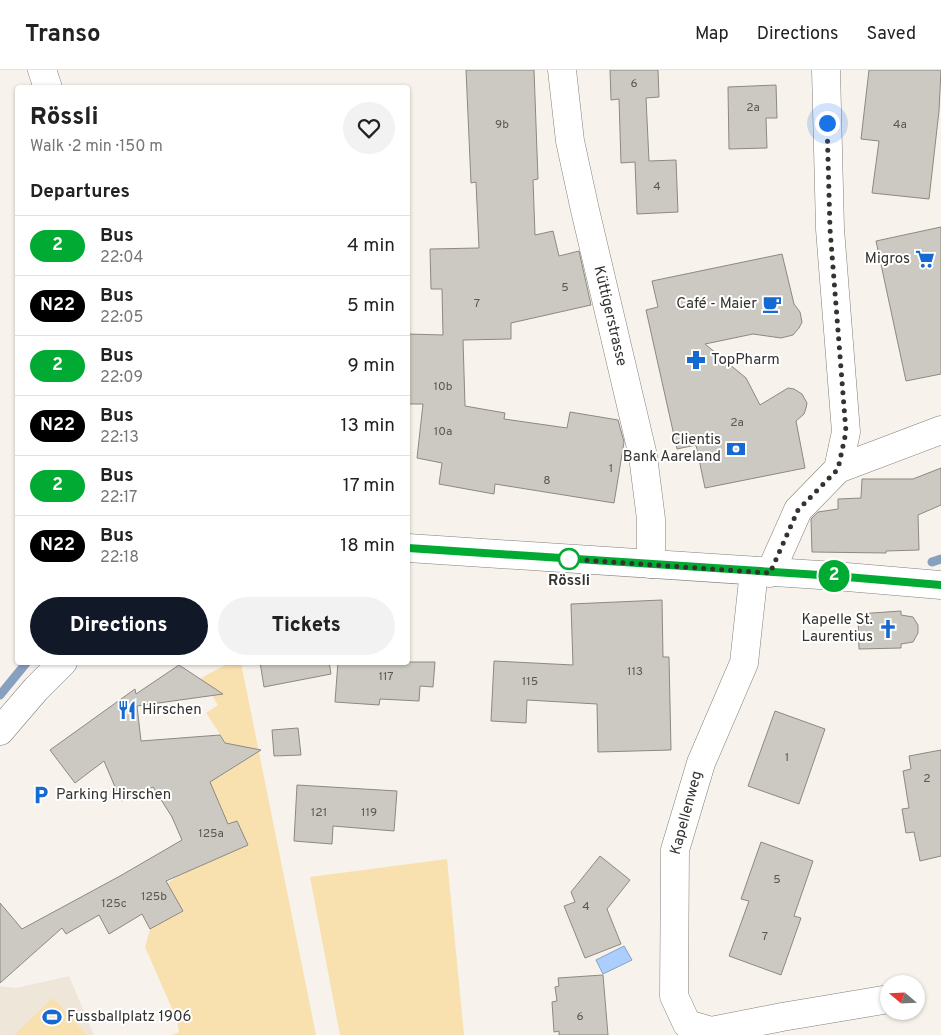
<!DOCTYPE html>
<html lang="en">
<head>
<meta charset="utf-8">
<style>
  body { margin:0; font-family:Overpass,sans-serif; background:#f2f2f2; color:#222; height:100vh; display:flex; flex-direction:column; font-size:19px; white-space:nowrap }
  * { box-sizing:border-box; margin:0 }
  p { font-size:16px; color:#767676 }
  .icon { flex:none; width:28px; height:28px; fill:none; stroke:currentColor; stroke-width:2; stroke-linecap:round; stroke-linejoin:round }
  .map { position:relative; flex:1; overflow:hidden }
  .side { position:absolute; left:15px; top:15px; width:395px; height:580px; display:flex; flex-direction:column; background:#fff; border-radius:5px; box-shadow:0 1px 4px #0004 }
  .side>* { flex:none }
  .badge { padding:0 10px; border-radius:16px; font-size:18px; line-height:32px }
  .needle { width:32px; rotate:289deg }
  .fabs { position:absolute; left:880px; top:905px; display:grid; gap:10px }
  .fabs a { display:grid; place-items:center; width:45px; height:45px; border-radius:50%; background:#fff; box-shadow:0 1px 4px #0004; font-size:25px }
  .you { position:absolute; width:25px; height:25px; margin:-12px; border:4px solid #fff; border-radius:50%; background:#1a73e8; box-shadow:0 0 0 8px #1a73e833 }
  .map>.badge { position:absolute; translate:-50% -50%; box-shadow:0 0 0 2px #fff }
  h2 { padding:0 15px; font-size:19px; line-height:45px }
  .round { display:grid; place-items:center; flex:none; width:52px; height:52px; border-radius:26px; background:#f2f2f2 }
  .headline { display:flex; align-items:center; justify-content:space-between; height:85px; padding:0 15px }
  h1 { font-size:24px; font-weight:800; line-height:38px }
  .action { display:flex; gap:10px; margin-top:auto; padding:10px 15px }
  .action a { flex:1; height:58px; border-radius:30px; background:#111827; color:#fff; font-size:20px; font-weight:800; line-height:58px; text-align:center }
  .action a+a { background:#f2f2f2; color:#222 }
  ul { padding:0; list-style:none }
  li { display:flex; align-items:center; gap:15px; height:60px; padding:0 15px; border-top:1px solid #e0e0e0 }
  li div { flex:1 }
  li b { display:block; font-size:19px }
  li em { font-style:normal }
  li .badge { min-width:55px; font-weight:700; text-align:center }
  header { display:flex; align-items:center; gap:30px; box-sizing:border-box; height:70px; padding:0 25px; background:#fff; border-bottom:1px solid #e0e0e0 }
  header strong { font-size:24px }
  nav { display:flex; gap:28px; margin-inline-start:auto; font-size:18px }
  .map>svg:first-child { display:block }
  .built { fill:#eee6d9 }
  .green { fill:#f9e0af }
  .water { fill:#accefe; stroke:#88a0c0 }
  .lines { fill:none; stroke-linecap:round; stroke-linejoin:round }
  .stream { stroke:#88a0c0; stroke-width:9 }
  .building { fill:#ccc9c2; stroke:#8c8982 }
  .minor-casing { stroke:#837f79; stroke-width:29 }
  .secondary-casing { stroke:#837f79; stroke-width:29 }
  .minor { stroke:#fff; stroke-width:28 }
  .secondary { stroke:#fff; stroke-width:28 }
  .line-casing { stroke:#fff; stroke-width:11 }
  .line { stroke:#0a3; stroke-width:8 }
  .walk { stroke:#353330; stroke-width:5; stroke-dasharray:0 9 }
  .stop-dot { fill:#fff; stroke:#0a3; stroke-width:2.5 }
  .labels { text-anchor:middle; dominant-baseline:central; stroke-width:4; stroke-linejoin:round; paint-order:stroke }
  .number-label { font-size:12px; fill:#5b5854 }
  .poi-label { font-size:15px; fill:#353330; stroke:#fff; text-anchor:end }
  .street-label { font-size:15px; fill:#353330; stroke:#fff }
  .stop-label { font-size:15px; font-weight:bold; fill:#353330; stroke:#fff }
</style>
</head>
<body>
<header>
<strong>Transo</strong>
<nav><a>Map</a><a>Directions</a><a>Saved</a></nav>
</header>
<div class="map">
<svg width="941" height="965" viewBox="0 0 941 965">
  <rect width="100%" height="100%" fill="#f7f3ec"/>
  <!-- built -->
  <path class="built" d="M69,906L94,965H0V916L16,918Z"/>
  <!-- green -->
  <g class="green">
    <path d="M229,593H241L316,965H171L179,962L177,950L145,877L150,859L183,841L167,814L176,807L248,775L237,751L228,754L209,710L221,697L231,699L240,693L242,683L236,675L226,673L206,643L218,635L201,608Z"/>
    <path d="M447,789L464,965H340L310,807Z"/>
    <path d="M53,928L87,965H14Z"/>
  </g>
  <!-- water -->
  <path class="water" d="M624,876L632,890L603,904L596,890Z"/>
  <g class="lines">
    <!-- stream -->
    <g class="stream">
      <path d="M932,492L941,489"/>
      <path d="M0,625L27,592"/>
    </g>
  </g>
  <!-- building -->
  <g class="building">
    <path d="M466,0H534L538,109L533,110L535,165L553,161L559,186L579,181L591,235L511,253V269L463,270L465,336L505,343L504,349L567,358L570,342L618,350L624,372L614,433L495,414L494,424L439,414L442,393L417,388L423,334H408V264L443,265L442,219H431L430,179L479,178L476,112L471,113Z"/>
    <path d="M610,0H658L659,27L646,28L649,91L676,90L678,142L637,144L635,92L621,93L619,29L611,30Z"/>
    <path d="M869,0H941L939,41L929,129L872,123L879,71L861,69Z"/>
    <path d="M776,15L777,48H766L767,78L729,79L728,17Z"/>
    <path d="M941,157V304L906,311L876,171Z"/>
    <path d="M782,184L794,234L800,242L802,252L799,258L793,265L781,268L753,264L705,274L746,308L760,335L788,318L794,319L802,324L807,333L806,338L804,344L796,351L805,398L705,418L696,375L677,379L646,240L658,237L652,211Z"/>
    <path d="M941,398V435L918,445L919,480L886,481V483L812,482L811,449L818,442L838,439V429L861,428L862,409H913Z"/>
    <path d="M662,530L663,587H669L671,680L598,682L597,634L527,630L526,653L491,651L494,591L573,595L571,534Z"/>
    <path d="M901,541V545L913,547L918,555V563L913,572L901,574V578L859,579L858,544Z"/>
    <path d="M260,592H329L331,604L264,617Z"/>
    <path d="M338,592H435L433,617L420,616L419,631L380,629L379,635L335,632Z"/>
    <path d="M179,595L223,624L137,636L141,671L220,665L225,673L261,680L210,712L228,754L237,751L248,775L166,811L183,841L150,859L142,844L109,864L99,845L66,864L62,858L0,913V833L22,859L120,806L182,770L172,747L153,717L121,731L104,691L75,713L50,680L135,619L136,624Z"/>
    <path d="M775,641L825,659L799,734L748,716Z"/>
    <path d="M298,658L301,685L274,686L272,660Z"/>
    <path d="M941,680V786L920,791L914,762L906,763L902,739L909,738L903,701L911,699L909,686Z"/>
    <path d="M297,715L397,721L394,761L333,756L332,774L294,771Z"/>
    <path d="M761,772L813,791L794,846L801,848L781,905L729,886L749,831L741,829Z"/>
    <path d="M600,786L630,810L607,839L621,874L585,888L564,836L575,832L571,822Z"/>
    <path d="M603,905L608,965H559V961L554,962L552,932L557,931L555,917L559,916L558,908Z"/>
  </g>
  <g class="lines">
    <!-- minor casing -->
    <g class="minor-casing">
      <g id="minor">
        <path d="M42,0L48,18"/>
        <path id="s1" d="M562,0L570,71L585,140L643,386L651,449V494"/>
        <path d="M838,399L941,360"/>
        <path d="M754,501L744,593L701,693L675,780L674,926L687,954L711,961L782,947L889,929"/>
        <path d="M770,503L798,440L838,399L846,362L830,159L826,0"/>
      </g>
    </g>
    <!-- secondary casing -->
    <g class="secondary-casing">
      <g id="secondary">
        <path d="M408,478L835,506L941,515"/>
        <path d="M0,661L36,619L63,592"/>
      </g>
    </g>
    <!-- minor -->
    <use href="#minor" class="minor"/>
    <!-- secondary -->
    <use href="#secondary" class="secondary"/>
  </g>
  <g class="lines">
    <!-- line casing -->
    <g class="line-casing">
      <path id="line" d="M408,478L835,506L941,515"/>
    </g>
    <!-- line -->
    <use href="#line" class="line"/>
    <!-- walk -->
    <path class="walk" d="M569,489L770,503L798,440L838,399L846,362L830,159L827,53"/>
  </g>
  <!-- icons -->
  <defs>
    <g id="supermarket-bare" transform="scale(1.5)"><path d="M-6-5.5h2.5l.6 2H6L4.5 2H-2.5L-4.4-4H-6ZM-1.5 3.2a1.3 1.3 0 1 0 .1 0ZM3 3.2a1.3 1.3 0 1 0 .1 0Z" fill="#1469d3" stroke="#fff" stroke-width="2.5" paint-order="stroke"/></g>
    <g id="cafe-bare" transform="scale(1.5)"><path d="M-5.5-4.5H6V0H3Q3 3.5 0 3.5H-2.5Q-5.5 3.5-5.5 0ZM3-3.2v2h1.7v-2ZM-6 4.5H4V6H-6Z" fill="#1469d3" stroke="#fff" stroke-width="2.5" paint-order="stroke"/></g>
    <g id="pharmacy-bare" transform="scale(1.5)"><path d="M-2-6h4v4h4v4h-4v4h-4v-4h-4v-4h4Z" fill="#1469d3" stroke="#fff" stroke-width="2.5" paint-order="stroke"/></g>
    <g id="bank-bare" transform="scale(1.5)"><path d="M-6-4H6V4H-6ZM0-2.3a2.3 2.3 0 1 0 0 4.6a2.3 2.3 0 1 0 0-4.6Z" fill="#1469d3" stroke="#fff" stroke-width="2.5" paint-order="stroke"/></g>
    <g id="church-bare" transform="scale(1.5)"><path d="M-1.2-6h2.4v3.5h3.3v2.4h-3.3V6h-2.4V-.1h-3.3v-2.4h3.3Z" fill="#1469d3" stroke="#fff" stroke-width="2.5" paint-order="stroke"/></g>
    <g id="restaurant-bare" transform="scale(1.5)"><path d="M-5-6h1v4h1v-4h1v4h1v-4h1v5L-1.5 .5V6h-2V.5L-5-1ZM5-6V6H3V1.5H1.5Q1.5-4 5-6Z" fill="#1469d3" stroke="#fff" stroke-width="2.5" paint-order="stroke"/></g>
    <g id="parking-bare" transform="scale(1.5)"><path d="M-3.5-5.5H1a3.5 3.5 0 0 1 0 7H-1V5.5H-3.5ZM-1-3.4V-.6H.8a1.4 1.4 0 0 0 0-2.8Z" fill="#1469d3" stroke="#fff" stroke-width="2.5" paint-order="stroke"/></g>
    <g id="stadium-bare" transform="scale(1.5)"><path d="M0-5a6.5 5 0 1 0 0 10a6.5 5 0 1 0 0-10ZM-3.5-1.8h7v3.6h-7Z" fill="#1469d3" stroke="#fff" stroke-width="2.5" paint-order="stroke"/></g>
  </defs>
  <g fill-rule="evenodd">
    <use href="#supermarket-bare" x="925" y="189"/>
    <use href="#cafe-bare" x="772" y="234"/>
    <use href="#pharmacy-bare" x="696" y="290"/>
    <use href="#bank-bare" x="736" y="379"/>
    <use href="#church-bare" x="888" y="559"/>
    <use href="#restaurant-bare" x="127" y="640"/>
    <use href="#parking-bare" x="41" y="725"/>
    <use href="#stadium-bare" x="52" y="947"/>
  </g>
  <!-- markers -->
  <circle class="stop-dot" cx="569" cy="489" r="10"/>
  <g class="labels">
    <!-- number labels -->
    <g class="number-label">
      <text x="634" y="14">6</text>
      <text x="753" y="38">2a</text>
      <text x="502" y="55">9b</text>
      <text x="900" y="55">4a</text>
      <text x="657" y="117">4</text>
      <text x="565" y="218">5</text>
      <text x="477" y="234">7</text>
      <text x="443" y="317">10b</text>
      <text x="737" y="353">2a</text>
      <text x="443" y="362">10a</text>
      <text x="611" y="399">1</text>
      <text x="547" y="411">8</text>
      <text x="635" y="602">113</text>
      <text x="386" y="607">117</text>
      <text x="530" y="612">115</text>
      <text x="787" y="688">1</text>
      <text x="927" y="709">2</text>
      <text x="319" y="743">121</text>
      <text x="369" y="743">119</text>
      <text x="211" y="764">125a</text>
      <text x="777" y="810">5</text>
      <text x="154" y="827">125b</text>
      <text x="114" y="834">125c</text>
      <text x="586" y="837">4</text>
      <text x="765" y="867">7</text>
      <text x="580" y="947">6</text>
    </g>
    <!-- poi labels -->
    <g class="poi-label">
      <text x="910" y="189">Migros</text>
      <text x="757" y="234">Café - Maier</text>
      <text x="711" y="290" text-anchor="start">TopPharm</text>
      <text x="721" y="370">Clientis<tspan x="721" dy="17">Bank Aareland</tspan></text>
      <text x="873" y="550">Kapelle St.<tspan x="873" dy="17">Laurentius</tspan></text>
      <text x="142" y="640" text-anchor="start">Hirschen</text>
      <text x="56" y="725" text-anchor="start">Parking Hirschen</text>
      <text x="67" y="947" text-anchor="start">Fussballplatz 1906</text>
    </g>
    <!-- street labels -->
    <g class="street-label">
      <text stroke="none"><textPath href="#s1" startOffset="251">Küttigerstrasse</textPath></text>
      <text transform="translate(687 743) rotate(-75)">Kapellenweg</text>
    </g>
    <!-- stop labels -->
    <g class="stop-label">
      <text x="569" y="511">Rössli</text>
    </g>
  </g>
</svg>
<div class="fabs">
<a><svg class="needle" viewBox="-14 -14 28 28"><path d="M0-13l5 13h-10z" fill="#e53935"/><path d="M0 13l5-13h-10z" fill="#767676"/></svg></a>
</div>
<div class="you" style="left:827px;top:53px"></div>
<b class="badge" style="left:834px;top:506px;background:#0a3;color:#fff">2</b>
<section class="side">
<div class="headline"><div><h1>Rössli</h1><p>Walk · 2 min · 150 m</p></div><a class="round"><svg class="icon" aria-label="heart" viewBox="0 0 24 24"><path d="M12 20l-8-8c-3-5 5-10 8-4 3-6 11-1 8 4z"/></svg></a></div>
<h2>Departures</h2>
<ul>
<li><span class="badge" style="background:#0a3;color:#fff">2</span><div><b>Bus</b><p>22:04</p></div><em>4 min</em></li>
<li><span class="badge" style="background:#000;color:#fff">N22</span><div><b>Bus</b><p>22:05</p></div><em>5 min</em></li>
<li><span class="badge" style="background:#0a3;color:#fff">2</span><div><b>Bus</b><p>22:09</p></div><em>9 min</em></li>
<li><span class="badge" style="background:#000;color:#fff">N22</span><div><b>Bus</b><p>22:13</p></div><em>13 min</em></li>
<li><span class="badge" style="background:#0a3;color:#fff">2</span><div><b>Bus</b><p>22:17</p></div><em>17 min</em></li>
<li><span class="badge" style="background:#000;color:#fff">N22</span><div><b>Bus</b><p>22:18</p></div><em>18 min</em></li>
</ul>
<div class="action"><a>Directions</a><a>Tickets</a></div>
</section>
</div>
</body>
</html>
